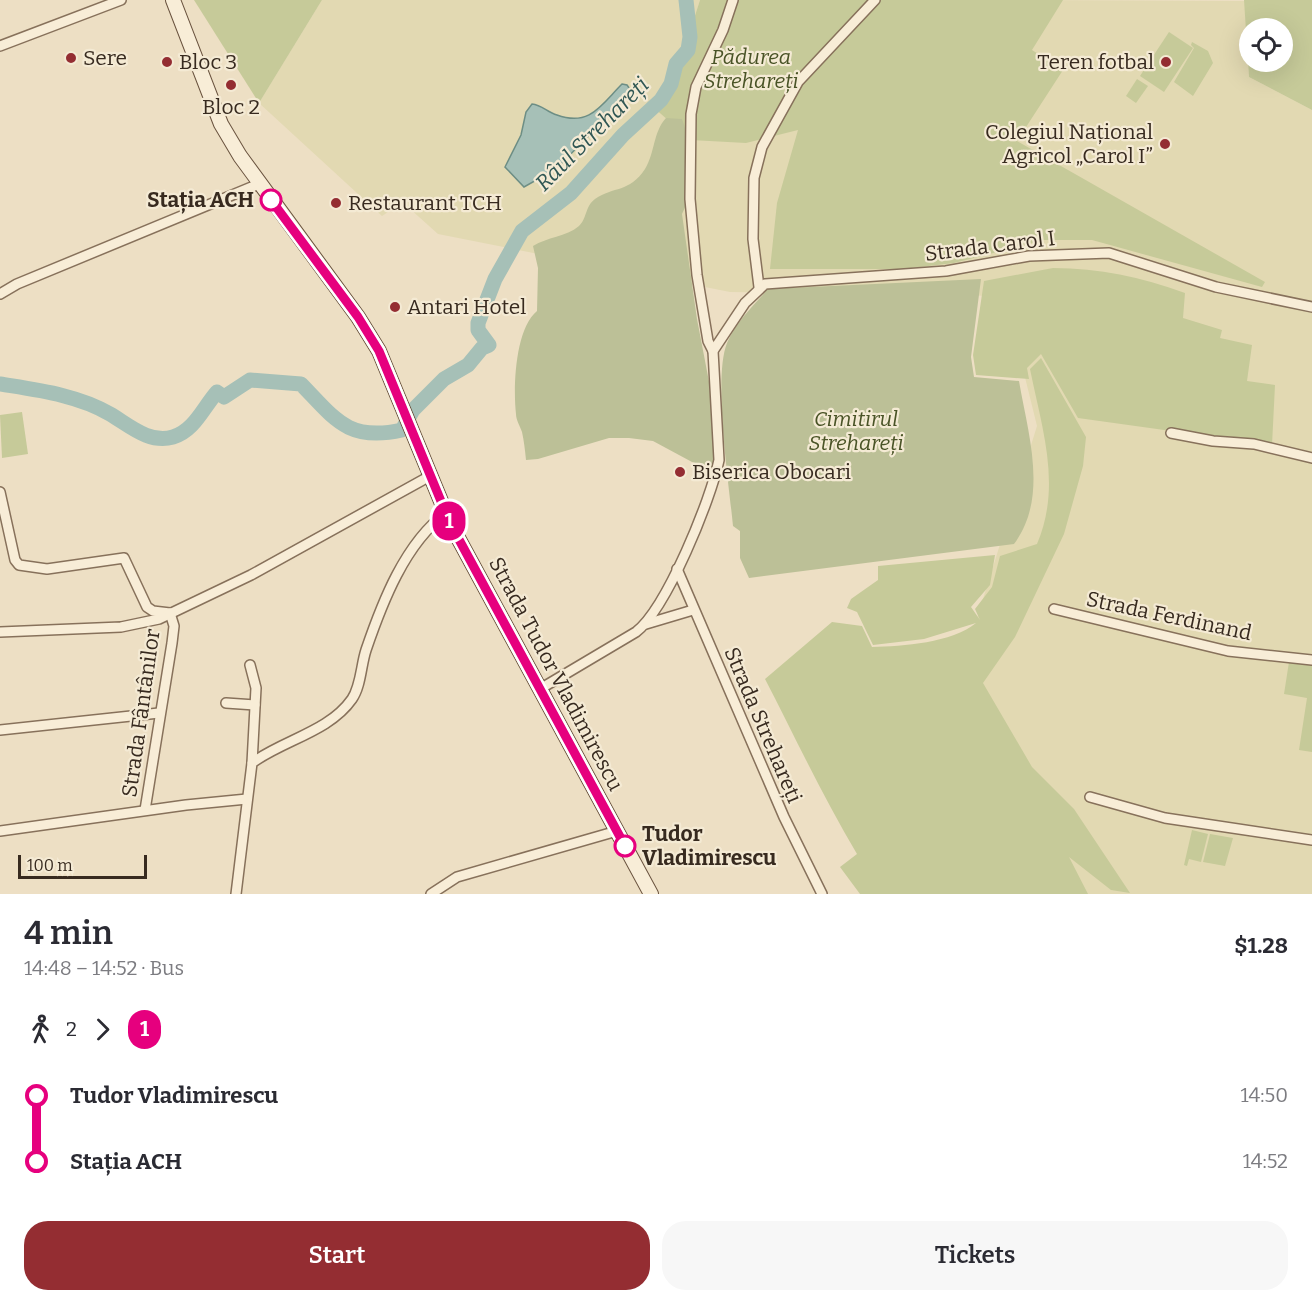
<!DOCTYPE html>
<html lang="en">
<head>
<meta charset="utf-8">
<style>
  body { margin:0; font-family:Bitter,serif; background:#f7f7f7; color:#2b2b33; height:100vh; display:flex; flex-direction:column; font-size:22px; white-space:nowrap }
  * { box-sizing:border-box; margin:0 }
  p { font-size:20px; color:#7c7c81 }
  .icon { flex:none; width:33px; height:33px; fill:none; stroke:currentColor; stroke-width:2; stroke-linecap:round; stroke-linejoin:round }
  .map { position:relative; height:894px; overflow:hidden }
  .sheet { display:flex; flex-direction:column; background:#fff; flex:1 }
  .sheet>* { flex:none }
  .badge { padding:0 12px; border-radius:20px; font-size:21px; line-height:39px }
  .fabs { position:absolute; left:1239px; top:18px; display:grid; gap:12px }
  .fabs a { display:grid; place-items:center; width:54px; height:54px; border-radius:50%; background:#fff; box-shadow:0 6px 24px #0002; font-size:30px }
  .scale { position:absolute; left:18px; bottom:15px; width:129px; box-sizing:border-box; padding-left:6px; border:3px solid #372a1f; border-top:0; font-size:16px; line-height:21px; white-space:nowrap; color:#372a1f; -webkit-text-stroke:4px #f4ead4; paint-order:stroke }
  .map>.badge { position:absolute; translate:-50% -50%; box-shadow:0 0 0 3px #fff }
  .legs { display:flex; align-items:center; gap:9px; height:66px; padding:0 24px; font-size:20px }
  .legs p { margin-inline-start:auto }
  .headline { display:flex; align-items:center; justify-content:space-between; height:102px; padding:0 24px }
  h1 { font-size:33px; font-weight:600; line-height:45px }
  .primary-button { display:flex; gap:12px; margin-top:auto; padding:12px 24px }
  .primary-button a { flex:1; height:69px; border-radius:24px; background:#942d32; color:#fff; font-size:24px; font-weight:600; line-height:69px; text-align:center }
  .primary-button a+a { background:#f7f7f7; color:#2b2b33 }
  ul { padding:0 24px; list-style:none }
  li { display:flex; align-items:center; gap:21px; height:66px; font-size:22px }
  li i { display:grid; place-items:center; width:9px; height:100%; margin:0 8px; background:currentColor }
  li i::after { content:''; width:15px; height:15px; margin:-8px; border:4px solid; border-radius:50%; background:#fff }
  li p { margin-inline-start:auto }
  li:first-child i { background:linear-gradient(#0000 50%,currentColor 0) }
  li:last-child i { background:linear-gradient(currentColor 50%,#0000 0) }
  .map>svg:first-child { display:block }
  .farmland { fill:#e2d9b2 }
  .green { fill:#c6ca99; fill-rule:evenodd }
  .cemetery { fill:#bcc097 }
  .water { fill:#a6c0b7; stroke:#6d8e85; stroke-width:1.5 }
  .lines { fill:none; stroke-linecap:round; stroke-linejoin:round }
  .river { stroke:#a6c0b7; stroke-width:15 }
  .street-casing { stroke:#87715b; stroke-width:12 }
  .secondary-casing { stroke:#69523e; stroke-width:16 }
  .street { stroke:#f8edd7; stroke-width:9 }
  .secondary { stroke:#f8edd7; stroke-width:14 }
  .line-1-casing { stroke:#fff; stroke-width:14 }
  .line-1 { stroke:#e6007e; stroke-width:9 }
  .poi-dot { fill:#942d32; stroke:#f4ead4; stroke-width:2 }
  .stop-1-dot { fill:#fff; stroke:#e6007e; stroke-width:3 }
  .labels { text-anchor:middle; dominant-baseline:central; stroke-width:4.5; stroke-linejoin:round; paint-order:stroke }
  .park-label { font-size:21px; font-style:italic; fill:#495326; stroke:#f4ead4 }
  .poi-label { font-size:21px; fill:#372a1f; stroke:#f4ead4; text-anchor:start }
  .stop-label { font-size:21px; font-weight:bold; fill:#372a1f; stroke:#f4ead4; text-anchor:end }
  .street-label { font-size:21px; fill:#372a1f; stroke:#f4ead4 }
  .water-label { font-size:22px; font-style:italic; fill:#2f5653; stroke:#f4ead4 }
</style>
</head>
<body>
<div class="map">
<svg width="1312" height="894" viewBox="0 0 1312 894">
  <rect width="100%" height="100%" fill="#eddfc4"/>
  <!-- farmland -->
  <path class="farmland" d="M322,0H700L681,59L653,107L1027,0L1245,1L1249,77L1312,110V894H1072L938,743L1037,426L1005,296L730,292L438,234L409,208L391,210L382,216L259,103Z"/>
  <!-- green -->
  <g class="green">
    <path d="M194,0H322L259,103Z"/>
    <path d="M700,0H1063L1032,50L1063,70L1017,141L1265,282L1262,287L1092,240H1044L954,263L903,269H770L777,203L798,130L746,143L691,140L653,107L681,59Z"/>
    <path d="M1244,0H1312V110L1249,77ZM1250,28H1282V62H1250Z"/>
    <path d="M1169,32L1193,48L1164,92L1140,76Z"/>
    <path d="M1192,42L1208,51L1213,63L1193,96L1174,82L1194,48L1191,45Z"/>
    <path d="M1137,79L1148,86L1136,103L1126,96Z"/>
    <path d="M1053,268C1100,268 1140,277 1185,293L1183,318L1222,330L1220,338L1252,345L1247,381L1275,385L1272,445L1078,418L1041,354L1027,368L1029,379L976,375L973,355L984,281Z"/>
    <path d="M1041,358L1086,437L1083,466L1064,534L1015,637L983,683L1032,767L1074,809L1130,893L1111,890L1069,857L1088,894H860L840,867L857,854C823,797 795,737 765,679L832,622L862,626L872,647C903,646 952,643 976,623L924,639L873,645L857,612L847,608L851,599L878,580V566L995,555L990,585L971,607L980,620L975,609L992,587L1000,556L1037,544C1062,485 1042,429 1030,369Z"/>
    <path d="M22,412L28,454L2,458L0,415Z"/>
    <path d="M1289,662L1312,664V752L1299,750L1307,698L1284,694Z"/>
    <path d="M1192,830L1208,834L1201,862L1189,859L1187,866L1184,865Z"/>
    <path d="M1210,834L1233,838L1225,866L1203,862Z"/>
  </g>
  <!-- cemetery -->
  <g class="cemetery">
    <path d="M666,118L682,119C693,149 697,185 682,214L697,319L715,413L717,469L692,462L653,441L629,438H609L538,459L526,460C525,450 524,441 522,432C520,426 516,420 516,414C513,388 515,329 537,311L538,268L533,246C547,237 566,237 579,226C587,219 585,206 595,199C614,186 629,193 645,169C655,153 653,132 666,118Z"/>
    <path d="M981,279L971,357L974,377L1019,381C1028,434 1049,497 1014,544L749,578L740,558V531L733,526C729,484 713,378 727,343C736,322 753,306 768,289Z"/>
  </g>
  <!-- water -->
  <path class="water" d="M622,84L627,85L632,92L556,169L524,187L505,167L521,135L526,112L532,104C542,105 547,112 557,115C590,127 601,105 622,84Z"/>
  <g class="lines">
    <!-- river -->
    <path class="river" d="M0,384C37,390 78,395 110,414C129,425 149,444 173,437C194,431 203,408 217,392L224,397L250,380L301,384C335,419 348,442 402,430L413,410L444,379L468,365L482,348L489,345L478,330V323L495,279L522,231L571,193L623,135L661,100L671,84L676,64L688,50L690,37L686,0"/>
    <!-- street casing -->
    <g class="street-casing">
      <g id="street">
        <path d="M0,46L121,0"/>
        <path d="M759,287L753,239L754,178L762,147L798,82L875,0"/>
        <path d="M0,294L17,284L259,184"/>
        <path d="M713,351L708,341L697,275L690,199L691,114L696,87L723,30L733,0"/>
        <path d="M1171,433L1213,441L1254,444L1312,458"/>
        <path d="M0,492L15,560L19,565L47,569L124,558L147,607L153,611L170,613"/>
        <path d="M677,569L784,817L822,894"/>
        <path d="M1054,609L1228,651L1312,660"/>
        <path d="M646,624L693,610"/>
        <path d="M0,632L121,627L159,619L251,575L430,476"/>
        <path d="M250,665L256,688L252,763"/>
        <path d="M540,689L636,632C667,608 711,499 719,460L713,351L745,303L765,284L946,271L1029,256L1109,253L1216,287L1312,307"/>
        <path d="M226,703L255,705"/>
        <path d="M0,730L159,713"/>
        <path d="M1090,797L1165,818L1312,840"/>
        <path d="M145,810L172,643L174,626L170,613"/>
        <path d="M0,831L186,805L247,799"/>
        <path d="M236,894L252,763C283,740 329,732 352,699C361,686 361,665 366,650C382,603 405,543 446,513"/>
        <path d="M431,894L457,877L617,831"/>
      </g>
    </g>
    <!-- secondary casing -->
    <g class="secondary-casing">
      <path id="secondary" d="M173,0L221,124L240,156L358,317L379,351L450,523L651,894"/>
    </g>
    <!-- street -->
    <use href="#street" class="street"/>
    <!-- secondary -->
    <use href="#secondary" class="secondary"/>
  </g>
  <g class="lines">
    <!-- line-1 casing -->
    <g class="line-1-casing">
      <path id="line-1" d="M271,200L358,317L379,351L450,523L625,846"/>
    </g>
    <!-- line-1 -->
    <use href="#line-1" class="line-1"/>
  </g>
  <!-- markers -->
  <g class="poi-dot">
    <circle cx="71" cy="58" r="6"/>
    <circle cx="167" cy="62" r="6"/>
    <circle cx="1166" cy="62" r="6"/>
    <circle cx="231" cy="85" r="6"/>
    <circle cx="1165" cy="144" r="6"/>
    <circle cx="336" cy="203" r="6"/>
    <circle cx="395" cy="307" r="6"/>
    <circle cx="680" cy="472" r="6"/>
  </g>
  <g class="stop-1-dot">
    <circle cx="271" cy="200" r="10"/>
    <circle cx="625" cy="846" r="10"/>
  </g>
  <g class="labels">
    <!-- park labels -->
    <g class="park-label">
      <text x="751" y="57">Pădurea<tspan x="751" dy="24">Strehareți</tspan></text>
      <text x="856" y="419">Cimitirul<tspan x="856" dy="24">Strehareți</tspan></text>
    </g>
    <!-- poi labels -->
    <g class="poi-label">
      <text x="83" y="58">Sere</text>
      <text x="179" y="62">Bloc 3</text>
      <text x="1154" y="62" text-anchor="end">Teren fotbal</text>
      <text x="231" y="107" text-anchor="middle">Bloc 2</text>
      <text x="1153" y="132" text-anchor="end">Colegiul Național<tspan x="1153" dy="24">Agricol „Carol I”</tspan></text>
      <text x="348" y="203">Restaurant TCH</text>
      <text x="407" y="307">Antari Hotel</text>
      <text x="692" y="472">Biserica Obocari</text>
    </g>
    <!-- stop labels -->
    <g class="stop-label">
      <text x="254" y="200">Stația ACH</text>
      <text x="642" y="834" text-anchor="start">Tudor<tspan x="642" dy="24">Vladimirescu</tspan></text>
    </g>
    <!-- street labels -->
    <g class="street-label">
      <text transform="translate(990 246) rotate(-7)">Strada Carol I</text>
      <text transform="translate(1169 616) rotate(12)">Strada Ferdinand</text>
      <text transform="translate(556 674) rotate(62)">Strada Tudor Vladimirescu</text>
      <text transform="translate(141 713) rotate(-82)">Strada Fântânilor</text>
      <text transform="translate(763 725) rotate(67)">Strada Strehareți</text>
    </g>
    <!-- water labels -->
    <g class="water-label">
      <text transform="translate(592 134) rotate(-45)">Râul Strehareți</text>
    </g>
  </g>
</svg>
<div class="fabs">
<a><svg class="icon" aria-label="locate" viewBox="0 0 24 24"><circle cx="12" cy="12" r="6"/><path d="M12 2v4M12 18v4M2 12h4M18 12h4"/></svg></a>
</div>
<div class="scale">100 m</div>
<b class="badge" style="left:449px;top:521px;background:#e6007e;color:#fff">1</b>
</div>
<section class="sheet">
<div class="headline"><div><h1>4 min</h1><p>14:48 – 14:52 · Bus</p></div><b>$1.28</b></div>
<div class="legs"><svg class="icon" aria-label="walk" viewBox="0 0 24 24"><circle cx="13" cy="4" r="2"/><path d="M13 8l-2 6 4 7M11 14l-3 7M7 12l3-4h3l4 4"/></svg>2<svg class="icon" aria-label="forward" viewBox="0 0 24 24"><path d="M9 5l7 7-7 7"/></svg><b class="badge" style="background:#e6007e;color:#fff">1</b></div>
<ul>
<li><i style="color:#e6007e"></i><b>Tudor Vladimirescu</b><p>14:50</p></li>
<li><i style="color:#e6007e"></i><b>Stația ACH</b><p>14:52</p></li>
</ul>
<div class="primary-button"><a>Start</a><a>Tickets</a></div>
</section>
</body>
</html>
